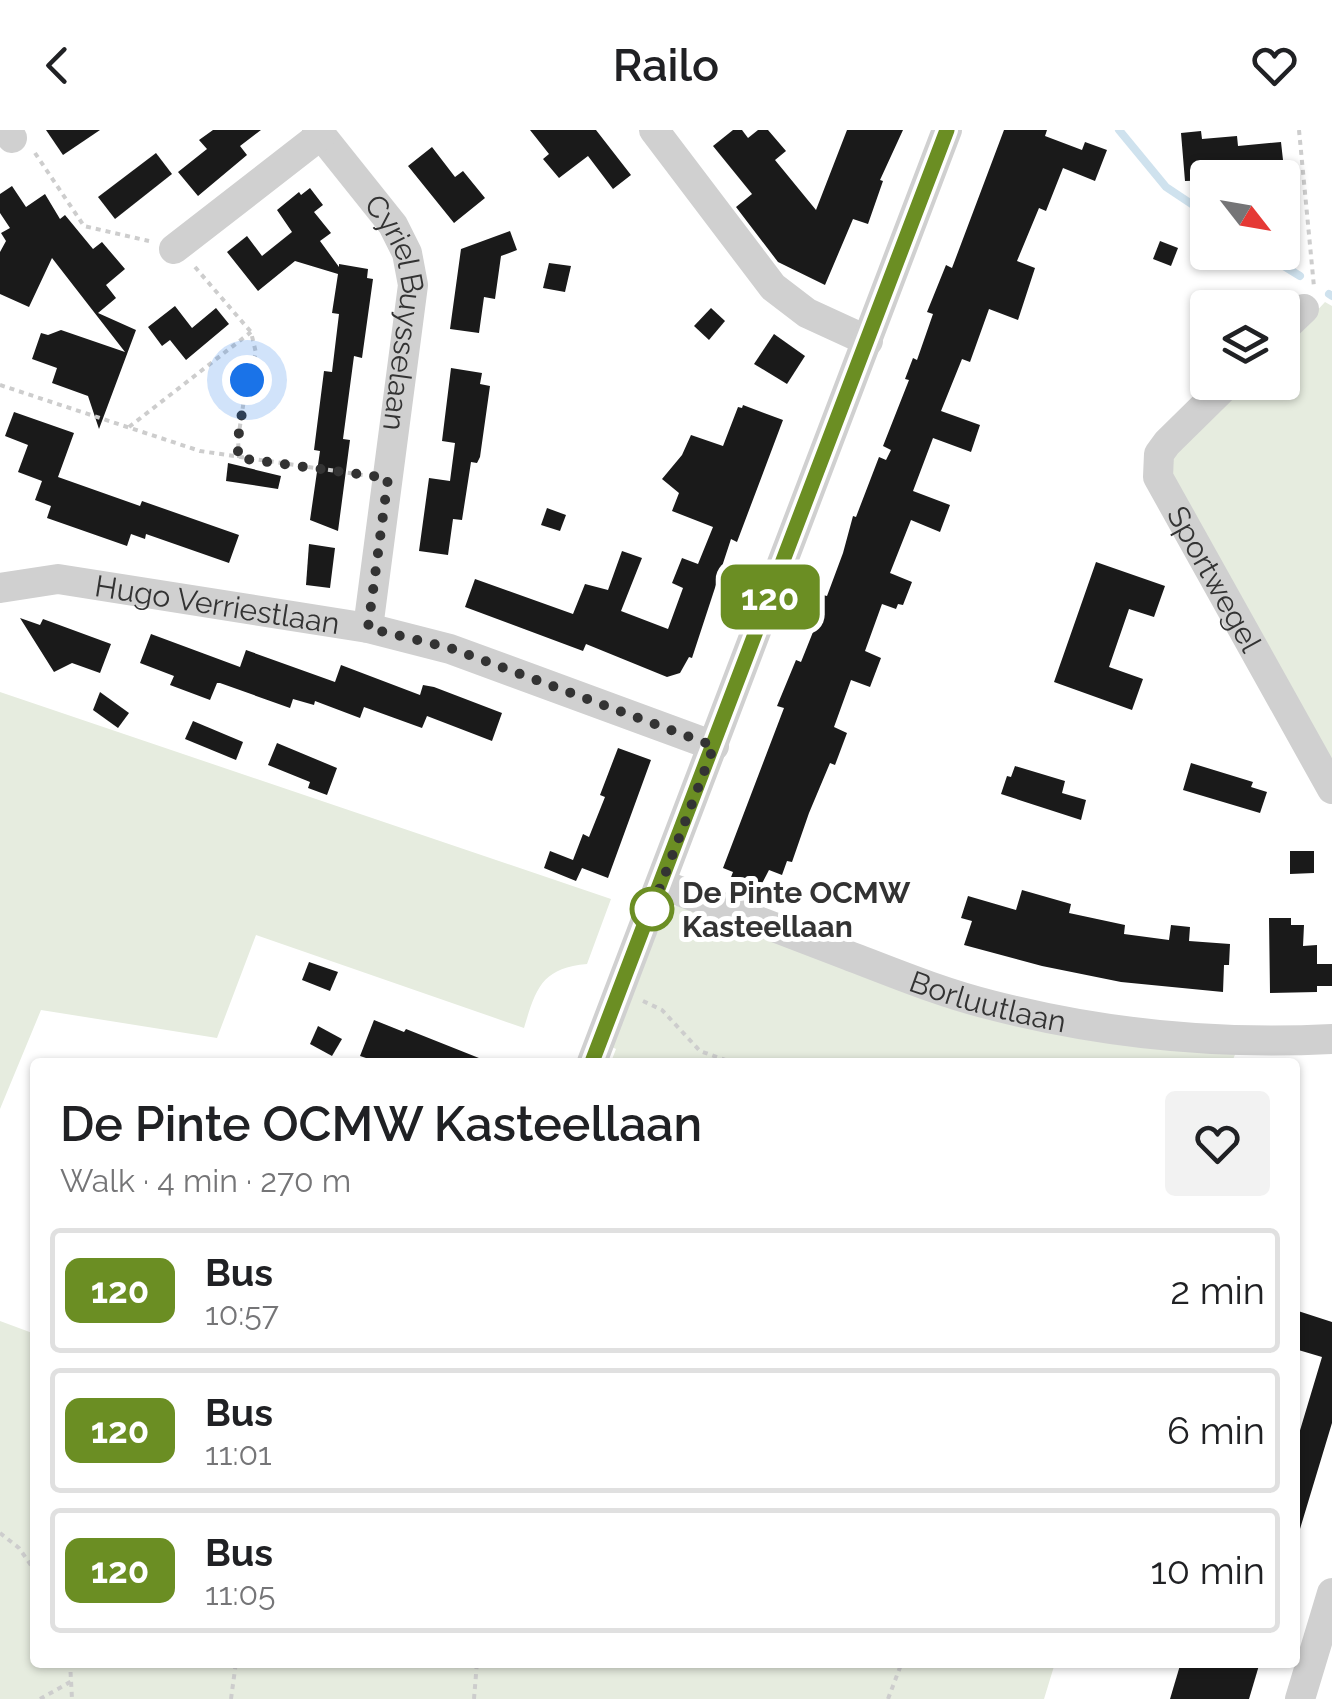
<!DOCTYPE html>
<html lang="en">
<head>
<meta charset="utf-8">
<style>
  body { margin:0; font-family:Raleway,sans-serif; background:#f2f2f2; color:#202124; height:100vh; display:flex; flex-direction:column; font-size:38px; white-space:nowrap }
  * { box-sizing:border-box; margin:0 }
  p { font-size:32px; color:#757577 }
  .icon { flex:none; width:55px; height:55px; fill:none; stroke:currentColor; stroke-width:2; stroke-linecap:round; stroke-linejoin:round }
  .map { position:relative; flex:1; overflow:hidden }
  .panel { position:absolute; left:30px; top:928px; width:1270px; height:610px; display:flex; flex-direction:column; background:#fff; border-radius:10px; box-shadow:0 2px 8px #0004 }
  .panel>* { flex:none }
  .badge { padding:0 20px; border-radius:15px; font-size:35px; line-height:65px }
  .needle { width:65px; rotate:121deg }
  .buttons { position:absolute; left:1190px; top:30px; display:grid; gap:20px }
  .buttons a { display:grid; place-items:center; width:110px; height:110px; border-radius:10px; background:#fff; box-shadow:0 2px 8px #0004; font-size:50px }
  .you { position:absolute; width:50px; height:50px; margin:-25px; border:8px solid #fff; border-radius:50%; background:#1a73e8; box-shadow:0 0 0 15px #1a73e833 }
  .map>.badge { position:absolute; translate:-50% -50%; box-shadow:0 0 0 5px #fff }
  .round { display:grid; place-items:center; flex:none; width:105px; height:105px; border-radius:10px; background:#f2f2f2 }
  .overview { display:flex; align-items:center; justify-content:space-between; height:170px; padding:0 30px }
  h1 { font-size:48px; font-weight:600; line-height:75px }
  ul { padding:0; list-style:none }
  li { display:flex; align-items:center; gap:30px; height:125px; margin:0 20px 15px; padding:0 10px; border:5px solid #e0e0e0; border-radius:10px }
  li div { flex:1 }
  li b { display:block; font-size:38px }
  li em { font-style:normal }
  li .badge { min-width:110px; font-weight:700; text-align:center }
  header { display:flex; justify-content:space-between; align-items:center; height:130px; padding:0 30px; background:#fff; font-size:45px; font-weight:600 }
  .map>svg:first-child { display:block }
  .green { fill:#e6ecdf }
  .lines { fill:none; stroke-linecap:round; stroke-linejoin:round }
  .stream { stroke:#cfe2ee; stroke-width:8 }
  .building { fill:#1a1a1a }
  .path { stroke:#cdcdcd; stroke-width:4; stroke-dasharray:5 5; stroke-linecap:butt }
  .minor { stroke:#d0d0d0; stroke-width:30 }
  .line-casing { stroke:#fff; stroke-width:22 }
  .line { stroke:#6b8e23; stroke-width:15 }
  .walk { stroke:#333; stroke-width:10; stroke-dasharray:0 18 }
  .stop-dot { fill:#fff; stroke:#6b8e23; stroke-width:5 }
  .labels { text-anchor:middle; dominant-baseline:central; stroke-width:10; stroke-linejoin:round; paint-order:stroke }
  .street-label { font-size:30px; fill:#333; stroke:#fff }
  .stop-label { font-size:30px; font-weight:bold; fill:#333; stroke:#fff; text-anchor:start }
</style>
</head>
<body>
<header><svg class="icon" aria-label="back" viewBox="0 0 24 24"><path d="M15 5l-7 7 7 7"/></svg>Railo<svg class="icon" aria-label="heart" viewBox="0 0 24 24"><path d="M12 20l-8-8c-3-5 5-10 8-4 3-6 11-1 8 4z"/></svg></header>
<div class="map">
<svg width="1332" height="1569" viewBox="0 0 1332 1569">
  <rect width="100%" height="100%" fill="#fff"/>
  <!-- green -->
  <g class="green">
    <path d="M1325,172L1332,176V647L1167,348L1169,321L1242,253L1282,252L1283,217Z"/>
    <path d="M0,562L611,769L587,834C542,838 536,858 524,898L256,805L217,908L41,880L0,979Z"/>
    <path d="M680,774L934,869L1236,922L1232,932H611L616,919L608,915L659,784Z"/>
    <path d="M0,1191L35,1204V1532L1055,1533L1044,1569H0Z"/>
  </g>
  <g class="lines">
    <!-- stream -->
    <g class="stream">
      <path d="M1119,0L1166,57L1208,85"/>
      <path d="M1261,122L1300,146"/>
      <path d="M1329,164L1332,166"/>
    </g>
  </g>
  <!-- building -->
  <g class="building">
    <path d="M46,0H100L63,25Z"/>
    <path d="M213,0H261L240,16L247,25L198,66L178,42L207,19L199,10Z"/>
    <path d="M530,0H596L631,45L613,59L588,26L559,48L543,29L549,24Z"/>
    <path d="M733,0H742L748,8L758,0H768L786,21L775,30L816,80L847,0H903L880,50L883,51L868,94L853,89L825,155L778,132L736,77L752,64L713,16Z"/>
    <path d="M1004,0H1047L1045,6L1082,20L1085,12L1107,20L1095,51L1063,38L1046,81L1039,78L1017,131L1035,138L1018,190L989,179L970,232L962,229L941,281L980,295L971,322L933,308L913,361L950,375L940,402L911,390L890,443L912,452L903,475L898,474L896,479L882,474L865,521L881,528L870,557L851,550L834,597L847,603L835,635L830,633L809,683L792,732L787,731L782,745L769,740L756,765L728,755L733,742L723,738L784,578L777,576L796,530L801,532L819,487L816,485L823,465L827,466L843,423L853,386L856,387L879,327L886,330L891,320L883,316L909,250L905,249L913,228L917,230L933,184L927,182L946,135L952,138Z"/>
    <path d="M1201,1L1202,9L1237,6L1238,16L1281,12L1285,48L1185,51L1181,3Z"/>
    <path d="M432,17L455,47L463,41L485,68L454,93L408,36Z"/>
    <path d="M156,23L172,44L115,89L98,67Z"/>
    <path d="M12,56L26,77L45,64L60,89L65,85L93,119L102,112L125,139L106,155L116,168L98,183L136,200L99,299L88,266L52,253L57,238L32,229L41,203L48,205L61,200L125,222L52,128L29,177L0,164V122L6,111L1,103L10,98L0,83V64Z"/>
    <path d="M310,58L323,75L314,82L331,103L320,111L339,137V134L368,139L367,148L373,149L362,228L354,226L343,309L350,310L338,401L310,390L320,321L314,320L324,241L332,242L339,184L332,183L338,144L295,131L258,161L227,122L247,106L262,126L292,102L277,80L299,62L301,65Z"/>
    <path d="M510,101L517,120L501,126L495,169L484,167L479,203L450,199L461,119Z"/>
    <path d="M1160,111L1178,118L1171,136L1153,129Z"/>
    <path d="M549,133L571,136L565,162L543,158Z"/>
    <path d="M175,176L192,198L216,178L229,194L186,230L170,210L162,216L148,197Z"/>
    <path d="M711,178L725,191L709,210L694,196Z"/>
    <path d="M774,204L805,226L787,254L754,234Z"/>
    <path d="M451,238L482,243L480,254L490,256L480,327L477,333L471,332L462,390L453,389L448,425L419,421L429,348L450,351L455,313L442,311Z"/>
    <path d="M743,275L783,290L737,412L731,409L692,528L689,527L680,543L667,547L586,514L583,521L465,477L475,449L573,484L585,454L608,460L622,421L642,428L621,481L668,499L683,458L672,453L682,428L698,434L713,397L672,381L679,363L662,349L682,325L691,305L723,316L738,277L742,278Z"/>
    <path d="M14,282L74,303L58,347L140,376L142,371L239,405L229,433L146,404L145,409L131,404L127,416L47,388L51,376L35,370L42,351L18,342L28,315L5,306Z"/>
    <path d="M228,333L281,346L278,359L226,351Z"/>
    <path d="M547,378L566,385L560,401L541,395Z"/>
    <path d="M309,414L335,418L330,458L306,455Z"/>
    <path d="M1096,432L1165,456L1154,487L1129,479L1109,537L1143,549L1132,580L1054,552Z"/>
    <path d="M20,488L40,495L43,489L111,514L100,543L72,533L54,542Z"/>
    <path d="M151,504L240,537L246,520L335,552L341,535L420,565L423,555L434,557L502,583L492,611L427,586L422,598L364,577L360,588L315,571L314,575L293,569L290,578L220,553H217L210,570L170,555L174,546L140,533Z"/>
    <path d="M100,562L129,583L118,598L93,580Z"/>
    <path d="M193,591L243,612L236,630L185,609Z"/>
    <path d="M277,613L337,638L327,665L308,658L310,652L268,635Z"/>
    <path d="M618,618L651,630L608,748L582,738L576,751L544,738L550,721L573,730L583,704L589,707L605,667L600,665Z"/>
    <path d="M1191,633L1253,652L1251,657L1267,662L1260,683L1183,660Z"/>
    <path d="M1015,636L1065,651L1062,663L1086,670L1081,690L1001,664L1007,646L1011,647Z"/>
    <path d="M1290,721H1314V743L1290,744Z"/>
    <path d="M1022,760L1071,774L1069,783L1125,795L1124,804L1169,810L1171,795L1190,797L1189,811L1230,814L1229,835H1224L1223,862L1121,852L1042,836L964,815L972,791L961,788L968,766L1016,780Z"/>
    <path d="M1269,788H1291V795H1304L1303,816L1317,815V834H1332V856H1317V862L1270,863Z"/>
    <path d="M309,832L338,842L330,861L302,850Z"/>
    <path d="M374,890L404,902L406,899L489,932H378L360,926Z"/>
    <path d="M318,896L342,909L332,926L310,914Z"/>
    <path d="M1295,1180L1332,1192V1293L1300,1399L1295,1398V1317L1322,1227L1295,1219Z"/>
    <path d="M1181,1532H1260L1249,1569H1170Z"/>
  </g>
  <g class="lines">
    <!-- path -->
    <g class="path">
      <path d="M1299,0L1314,157"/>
      <path d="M35,23L84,96L149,111"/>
      <path d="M195,137L251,202L256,223L247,250L238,309L239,328"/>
      <path d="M0,255L200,321L363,345"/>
      <path d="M129,297L251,202"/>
      <path d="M643,871L662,880L700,921L731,932"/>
      <path d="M0,1403L19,1418L35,1441"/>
      <path d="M70,1532L72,1569"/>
      <path d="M40,1569L72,1551"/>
      <path d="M231,1569L236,1532"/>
      <path d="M474,1569L477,1532"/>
      <path d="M888,1569L902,1532"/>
    </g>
    <!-- minor -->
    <g class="minor">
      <path d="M6,0L12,8"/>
      <path id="s1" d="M317,0L393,95L407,123L413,155L368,498"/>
      <path d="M654,0L773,157L807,183L868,211"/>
      <path d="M174,119L321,5"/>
      <path d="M1282,200L1304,179"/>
      <path id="s2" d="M1229,252L1167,313L1159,324L1158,347L1332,659"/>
      <path id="s3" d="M0,458L58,449L368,498L450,519L714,616"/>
      <path id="s4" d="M661,754C723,778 785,801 847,825C894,843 942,863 991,875C1103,904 1217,915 1332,909"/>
      <path d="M592,932L947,0"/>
      <path d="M1300,1569L1332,1463"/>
    </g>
  </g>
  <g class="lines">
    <!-- line casing -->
    <g class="line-casing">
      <path id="line" d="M592,932L947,0"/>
    </g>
    <!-- line -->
    <use href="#line" class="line"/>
    <!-- walk -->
    <path class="walk" d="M247,250L238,309V328L388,348L368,498L450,518L714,616L648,789L652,779"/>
  </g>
  <!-- markers -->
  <circle class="stop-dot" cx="652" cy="779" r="20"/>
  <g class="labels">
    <!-- street labels -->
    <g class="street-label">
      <text stroke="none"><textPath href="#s1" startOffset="210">Cyriel Buysselaan</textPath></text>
      <text stroke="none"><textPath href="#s2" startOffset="240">Sportwegel</textPath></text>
      <text stroke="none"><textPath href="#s3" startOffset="220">Hugo Verriestlaan</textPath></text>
      <text stroke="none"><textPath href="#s4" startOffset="348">Borluutlaan</textPath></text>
    </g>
    <!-- stop labels -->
    <g class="stop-label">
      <text x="682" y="762">De Pinte OCMW<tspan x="682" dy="34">Kasteellaan</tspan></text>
    </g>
  </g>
</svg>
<div class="buttons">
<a><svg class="needle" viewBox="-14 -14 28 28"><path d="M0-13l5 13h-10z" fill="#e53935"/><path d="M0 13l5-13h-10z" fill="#757577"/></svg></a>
<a><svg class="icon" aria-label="layers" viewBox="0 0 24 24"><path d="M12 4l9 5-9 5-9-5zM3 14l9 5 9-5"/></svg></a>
</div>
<div class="you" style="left:247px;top:250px"></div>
<b class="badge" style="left:770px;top:467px;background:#6b8e23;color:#fff">120</b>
<section class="panel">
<div class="overview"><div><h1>De Pinte OCMW Kasteellaan</h1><p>Walk · 4 min · 270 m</p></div><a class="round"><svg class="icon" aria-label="heart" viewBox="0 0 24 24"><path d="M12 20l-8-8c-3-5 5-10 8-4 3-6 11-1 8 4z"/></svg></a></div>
<ul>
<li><span class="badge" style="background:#6b8e23;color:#fff">120</span><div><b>Bus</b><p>10:57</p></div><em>2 min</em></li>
<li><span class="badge" style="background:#6b8e23;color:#fff">120</span><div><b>Bus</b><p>11:01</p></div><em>6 min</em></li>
<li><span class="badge" style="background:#6b8e23;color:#fff">120</span><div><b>Bus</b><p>11:05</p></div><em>10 min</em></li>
</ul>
</section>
</div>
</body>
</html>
